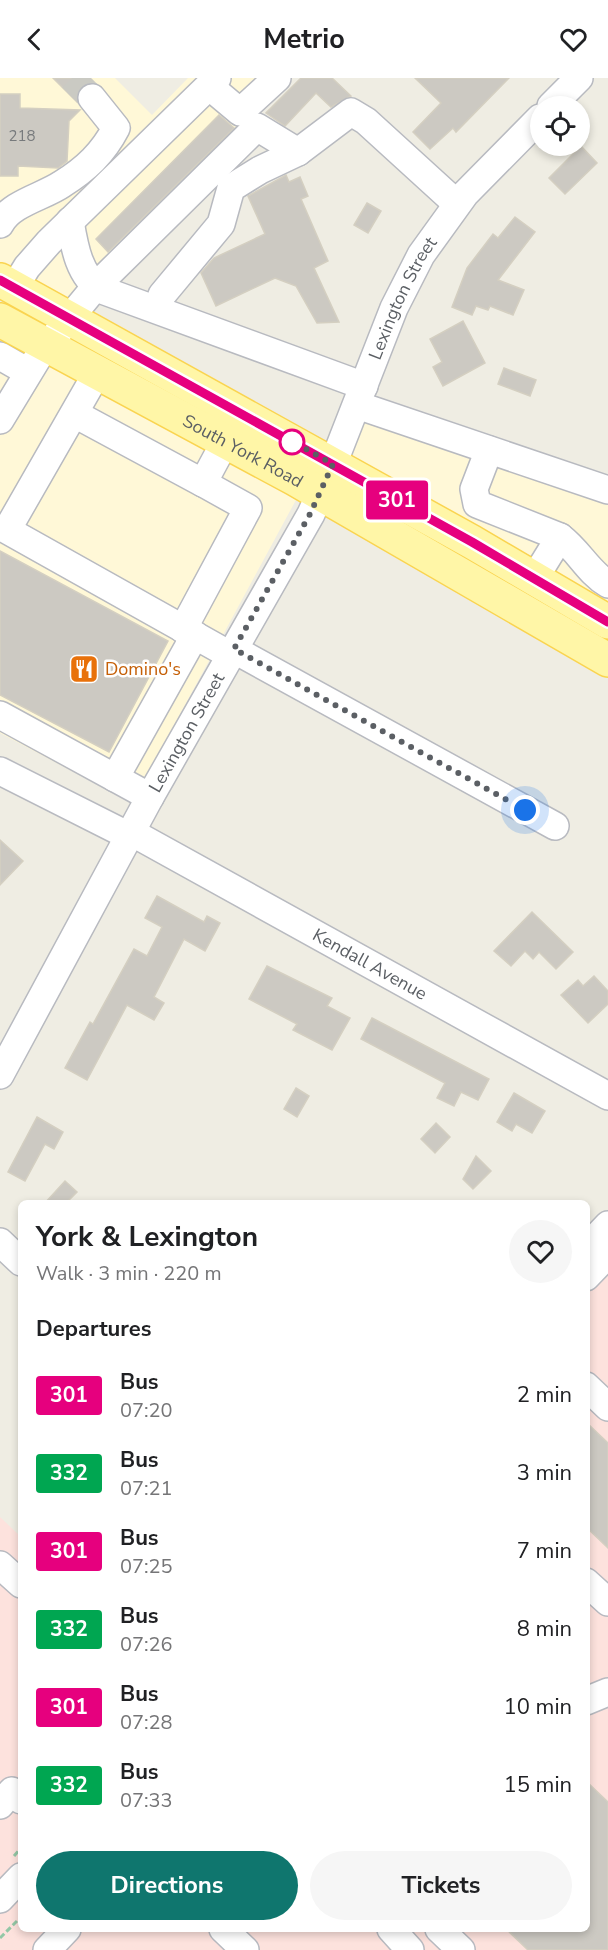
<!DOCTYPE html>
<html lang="en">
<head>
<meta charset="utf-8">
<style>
  body { margin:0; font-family:"Nunito Sans",sans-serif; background:#f6f6f6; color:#202124; height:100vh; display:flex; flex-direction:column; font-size:22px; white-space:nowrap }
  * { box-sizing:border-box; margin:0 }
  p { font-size:20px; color:#757577 }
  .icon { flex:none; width:33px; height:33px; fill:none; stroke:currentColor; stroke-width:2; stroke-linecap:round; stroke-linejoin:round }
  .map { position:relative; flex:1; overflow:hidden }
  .drawer { position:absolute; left:18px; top:1122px; width:572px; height:732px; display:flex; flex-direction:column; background:#fff; border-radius:9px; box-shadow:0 3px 9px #0003 }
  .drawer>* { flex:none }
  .badge { padding:0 12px; border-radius:4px; font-size:21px; line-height:39px }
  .controls { position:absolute; left:530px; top:18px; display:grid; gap:12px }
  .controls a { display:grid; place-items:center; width:60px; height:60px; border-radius:50%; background:#fff; box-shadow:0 3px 9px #0003; font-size:30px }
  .you { position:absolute; width:30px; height:30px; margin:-15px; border:4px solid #fff; border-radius:50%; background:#1a73e8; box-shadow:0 0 0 9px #1a73e833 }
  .map>.badge { position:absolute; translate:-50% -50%; box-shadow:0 0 0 3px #fff }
  h2 { padding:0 18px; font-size:22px; line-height:54px }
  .round { display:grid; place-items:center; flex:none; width:63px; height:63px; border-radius:32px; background:#f6f6f6 }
  .overview { display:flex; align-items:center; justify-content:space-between; height:102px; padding:0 18px }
  h1 { font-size:28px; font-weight:700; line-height:45px }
  .cta { display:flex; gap:12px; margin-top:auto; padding:12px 18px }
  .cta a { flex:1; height:69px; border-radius:36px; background:#0f766e; color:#fff; font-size:24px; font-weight:700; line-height:69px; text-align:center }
  .cta a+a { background:#f6f6f6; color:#202124 }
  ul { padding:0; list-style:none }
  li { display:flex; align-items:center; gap:18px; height:78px; padding:0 18px }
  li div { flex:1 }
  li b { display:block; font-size:22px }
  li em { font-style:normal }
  li .badge { min-width:66px; font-weight:700; text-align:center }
  header { display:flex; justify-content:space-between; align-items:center; height:78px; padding:0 18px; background:#fff; font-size:27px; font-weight:700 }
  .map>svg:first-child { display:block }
  .commercial { fill:#fff8d7 }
  .medical { fill:#fde2dd }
  .building { fill:#ccc9c2; stroke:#d4cfc1; stroke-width:1.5 }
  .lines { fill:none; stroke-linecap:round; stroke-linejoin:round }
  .minor-tunnel { stroke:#cacac3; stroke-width:27; stroke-dasharray:27 14; stroke-linecap:butt }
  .minor-casing { stroke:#b8bac0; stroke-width:30 }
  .major-casing { stroke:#fad450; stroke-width:36 }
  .path { stroke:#94c7a6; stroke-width:3; stroke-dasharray:6 3; stroke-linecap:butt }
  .minor { stroke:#fff; stroke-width:27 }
  .major { stroke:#fff6a7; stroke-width:33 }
  .line-casing { stroke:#fff; stroke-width:14 }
  .line { stroke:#e6007e; stroke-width:9 }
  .walk { stroke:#5b5f64; stroke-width:6; stroke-dasharray:0 10.8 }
  .stop-dot { fill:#fff; stroke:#e6007e; stroke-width:3 }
  .labels { text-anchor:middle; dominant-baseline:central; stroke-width:5; stroke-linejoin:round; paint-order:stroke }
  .number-label { font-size:15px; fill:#777a7c }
  .street-label { font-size:18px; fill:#5b5f64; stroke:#fff }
  .food-label { font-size:18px; fill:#c56008; stroke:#fff; text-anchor:start }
</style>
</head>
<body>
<header><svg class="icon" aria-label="back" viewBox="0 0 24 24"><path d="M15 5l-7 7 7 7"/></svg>Metrio<svg class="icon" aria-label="heart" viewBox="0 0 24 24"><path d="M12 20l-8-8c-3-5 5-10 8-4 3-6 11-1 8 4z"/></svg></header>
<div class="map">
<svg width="608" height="1872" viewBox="0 0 608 1872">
  <rect width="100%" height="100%" fill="#efede3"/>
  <!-- commercial -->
  <g class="commercial">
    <path d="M0,0H115L152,37L188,0H292L66,228L0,190Z"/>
    <path d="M0,247L303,409L132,725L0,655Z"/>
    <path d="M372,324L608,405V538L345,389Z"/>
  </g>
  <!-- medical -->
  <path class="medical" d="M608,1157V1872H0V1439L21,1459V1851H586V1179Z"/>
  <!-- building -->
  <g class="building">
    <path d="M53,0H89L94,5L82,8L77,15V24Z"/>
    <path d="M301,0H332L351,18L331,29L316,15L285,48L266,35Z"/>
    <path d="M415,0H509L456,54L453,50L430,71L413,54L441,25Z"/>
    <path d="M0,16H20V30L80,32L69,43L67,83L58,90L18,88V98H0Z"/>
    <path d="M219,37L234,50L108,174L96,161Z"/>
    <path d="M581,68L597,85L565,116L549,100Z"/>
    <path d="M286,97L289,104L300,99L308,118L301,121L328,183L314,190L339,244L317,245L296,208L275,200L216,228L201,195L214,180L265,156L248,118Z"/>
    <path d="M367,125L381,133L368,155L354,147Z"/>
    <path d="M515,139L535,154L498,202L524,212L513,237L490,228L488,232L476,228L472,237L452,229L467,190L493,156L498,160Z"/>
    <path d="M463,243L485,285L443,308L433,289L442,284L430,261Z"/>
    <path d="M504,290L536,302L530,318L498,306Z"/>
    <path d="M0,473L168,563L109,674L0,617Z"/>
    <path d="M0,762L23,783L0,807Z"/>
    <path d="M157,818L204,844L207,838L220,845L205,873L184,861L154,919L164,925L154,942L127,927L87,1002L65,990L90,944L93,946L134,871L147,878L162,849L145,840Z"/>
    <path d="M532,834L573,874L556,891L539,874L533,881L525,873L511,888L494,873Z"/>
    <path d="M267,888L332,920L327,928L350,940L332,972L293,952L297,946L249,921Z"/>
    <path d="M594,898L608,913V926L588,945L561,917L578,902L583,908Z"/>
    <path d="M372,940L489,1001L478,1022L461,1014L454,1028L437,1020L445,1005L361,961Z"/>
    <path d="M296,1010L309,1018L297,1039L284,1031Z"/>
    <path d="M514,1015L545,1033L532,1055L516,1046L512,1053L497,1044Z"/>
    <path d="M37,1039L63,1054L54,1071L45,1066L25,1103L8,1094Z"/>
    <path d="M436,1045L450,1059L435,1075L421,1061Z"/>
    <path d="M476,1078L491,1093L473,1111L463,1101Z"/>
    <path d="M65,1103L77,1114L66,1125H45Z"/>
    <path d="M586,1344L608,1365V1470L586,1449Z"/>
    <path d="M586,1703L608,1724V1872H528L506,1851H586Z"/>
  </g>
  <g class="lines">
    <!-- minor-tunnel -->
    <path class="minor-tunnel" d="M72,0L92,20"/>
    <!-- minor casing -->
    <g class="minor-casing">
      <g id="minor">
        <path d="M209,8L240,34L277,0"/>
        <path d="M551,28L579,0"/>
        <path d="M70,143C74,167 79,199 102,212L364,308"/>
        <path d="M0,146C11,125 43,119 62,106C86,91 103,75 116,50L92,20"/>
        <path d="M14,210L27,189L49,164L217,0"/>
        <path d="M157,231L162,217L221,146L231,110L260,92L298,74L351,34L366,43L457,126"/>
        <path d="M0,278L28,294"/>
        <path d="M97,295L7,452L230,577"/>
        <path d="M357,327L608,412"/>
        <path d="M75,336L203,405L225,364"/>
        <path d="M0,342L40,276L96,208L257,49L298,74"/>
        <path d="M489,372L474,411L477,426L560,459L534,501"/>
        <path d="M560,459C579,473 588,494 608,506"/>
        <path d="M183,551L248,430L203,405"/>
        <path d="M233,571L555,748"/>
        <path d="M0,637L150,719"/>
        <path d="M0,693L129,758"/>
        <path d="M115,700L195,557"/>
        <path id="s1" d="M131,754L608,1018"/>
        <path id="s2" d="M0,997L150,719L311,436L333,386L394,230L421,177L465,116L540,40"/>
        <path d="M0,1164L21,1184"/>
        <path d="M586,1170L608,1147"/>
        <path d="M586,1199L608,1176"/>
        <path d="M586,1308L608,1329"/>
        <path d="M0,1487L21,1506"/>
        <path d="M586,1504L608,1524"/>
        <path d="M586,1623L608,1614"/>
        <path d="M0,1727L12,1713L21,1722"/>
        <path d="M0,1821L21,1799"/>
        <path d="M223,1851L245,1872"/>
        <path d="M391,1851L410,1872"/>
        <path d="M439,1851L461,1872"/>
        <path d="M47,1872L67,1851"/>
      </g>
    </g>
    <!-- major casing -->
    <g class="major-casing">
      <g id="major">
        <path d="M0,202L472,464L608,544"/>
        <path id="s3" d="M0,242L295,401L608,582"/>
      </g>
    </g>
    <!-- path -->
    <g class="path">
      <path d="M14,1778L21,1770"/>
      <path d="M0,1860L21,1839"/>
    </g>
    <!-- minor -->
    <use href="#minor" class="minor"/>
    <!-- major -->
    <use href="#major" class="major"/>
  </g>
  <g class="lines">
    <!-- line casing -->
    <g class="line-casing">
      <path id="line" d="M0,202L472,464L608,544"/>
    </g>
    <!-- line -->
    <use href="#line" class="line"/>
    <!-- walk -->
    <path class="walk" d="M292,364L290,362L333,386L310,436L234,571L525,732"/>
  </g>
  <!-- icons -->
  <defs>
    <g id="restaurant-square" transform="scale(1.5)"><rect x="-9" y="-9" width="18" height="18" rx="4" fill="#e8710a" stroke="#fff"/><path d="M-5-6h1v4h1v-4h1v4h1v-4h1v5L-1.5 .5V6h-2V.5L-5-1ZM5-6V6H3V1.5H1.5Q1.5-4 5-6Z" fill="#fff"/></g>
  </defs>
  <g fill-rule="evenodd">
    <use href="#restaurant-square" x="84" y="591"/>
  </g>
  <!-- markers -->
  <circle class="stop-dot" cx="292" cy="364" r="12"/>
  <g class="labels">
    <!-- number labels -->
    <g class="number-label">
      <text x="22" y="58">218</text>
    </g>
    <!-- street labels -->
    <g class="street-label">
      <text stroke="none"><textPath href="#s2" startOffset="876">Lexington Street</textPath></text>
      <text stroke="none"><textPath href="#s3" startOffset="276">South York Road</textPath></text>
      <text stroke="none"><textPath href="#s2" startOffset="390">Lexington Street</textPath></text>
      <text stroke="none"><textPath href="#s1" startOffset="273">Kendall Avenue</textPath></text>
    </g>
    <!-- food labels -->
    <g class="food-label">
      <text x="105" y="591">Domino's</text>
    </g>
  </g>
</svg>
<div class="controls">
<a><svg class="icon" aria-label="locate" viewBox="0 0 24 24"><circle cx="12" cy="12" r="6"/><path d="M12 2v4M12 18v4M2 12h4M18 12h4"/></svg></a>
</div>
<div class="you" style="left:525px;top:732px"></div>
<b class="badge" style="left:397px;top:422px;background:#e6007e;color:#fff">301</b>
<section class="drawer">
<div class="overview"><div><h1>York &amp; Lexington</h1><p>Walk · 3 min · 220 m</p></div><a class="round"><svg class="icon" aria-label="heart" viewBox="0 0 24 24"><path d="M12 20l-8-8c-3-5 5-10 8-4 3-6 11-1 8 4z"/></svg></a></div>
<h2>Departures</h2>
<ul>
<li><span class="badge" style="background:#e6007e;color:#fff">301</span><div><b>Bus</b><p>07:20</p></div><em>2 min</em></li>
<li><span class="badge" style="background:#00a651;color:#fff">332</span><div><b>Bus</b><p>07:21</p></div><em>3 min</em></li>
<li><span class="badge" style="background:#e6007e;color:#fff">301</span><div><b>Bus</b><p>07:25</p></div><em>7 min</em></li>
<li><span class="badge" style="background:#00a651;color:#fff">332</span><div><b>Bus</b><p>07:26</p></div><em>8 min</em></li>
<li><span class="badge" style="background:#e6007e;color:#fff">301</span><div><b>Bus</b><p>07:28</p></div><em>10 min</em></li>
<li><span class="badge" style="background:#00a651;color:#fff">332</span><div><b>Bus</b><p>07:33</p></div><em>15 min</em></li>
</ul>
<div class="cta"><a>Directions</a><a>Tickets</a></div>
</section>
</div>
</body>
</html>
